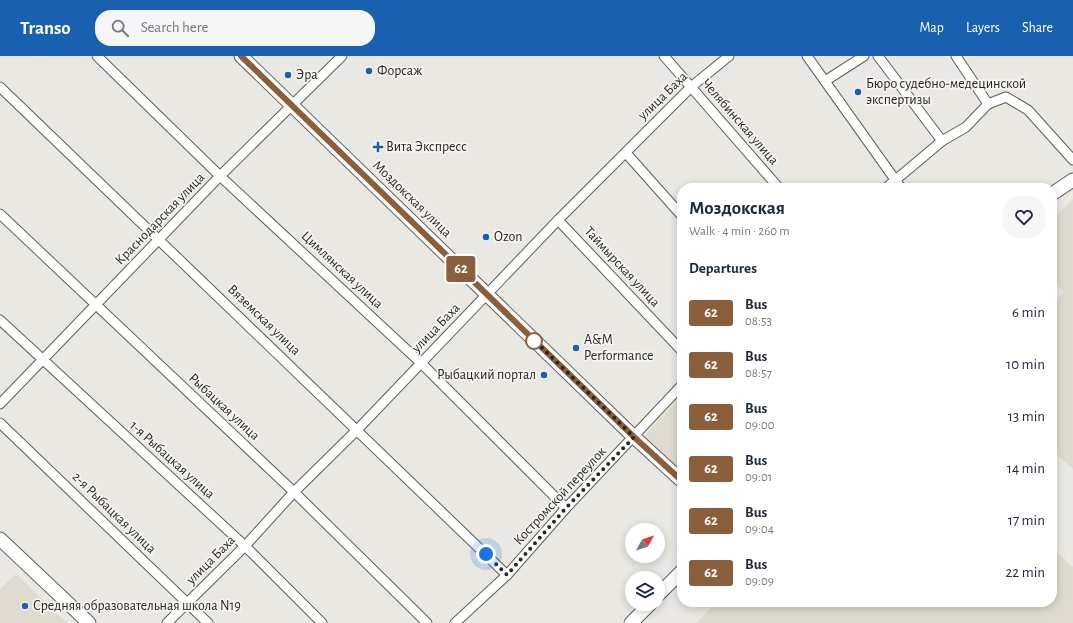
<!DOCTYPE html>
<html lang="en">
<head>
<meta charset="utf-8">
<style>
  body { margin:0; font-family:"Alegreya Sans",sans-serif; background:#f6f6f7; color:#1f2937; height:100vh; display:flex; flex-direction:column; font-size:15px; white-space:nowrap }
  * { box-sizing:border-box; margin:0 }
  p { font-size:13px; color:#747a83 }
  .icon { flex:none; width:22px; height:22px; fill:none; stroke:currentColor; stroke-width:2; stroke-linecap:round; stroke-linejoin:round }
  .map { position:relative; flex:1; overflow:hidden }
  .drawer { position:absolute; left:677px; top:127px; width:380px; height:424px; display:flex; flex-direction:column; background:#fff; border-radius:16px; box-shadow:0 2px 10px #0003 }
  .drawer>* { flex:none }
  .badge { padding:0 8px; border-radius:3px; font-size:14px; line-height:26px }
  .needle { width:26px; rotate:50deg }
  .controls { position:absolute; left:625px; top:467px; display:grid; gap:8px }
  .controls a { display:grid; place-items:center; width:40px; height:40px; border-radius:50%; background:#fff; box-shadow:0 2px 10px #0003; font-size:20px }
  .you { position:absolute; width:20px; height:20px; margin:-10px; border:3px solid #fff; border-radius:50%; background:#1a73e8; box-shadow:0 0 0 6px #1a73e833 }
  .map>.badge { position:absolute; translate:-50% -50%; box-shadow:0 0 0 2px #fff }
  h2 { padding:0 12px; font-size:15px; line-height:36px }
  .round { display:grid; place-items:center; flex:none; width:42px; height:42px; border-radius:16px; background:#f6f6f7 }
  .summary { display:flex; align-items:center; justify-content:space-between; height:68px; padding:0 12px }
  h1 { font-size:19px; font-weight:700; line-height:30px }
  ul { padding:0; list-style:none }
  li { display:flex; align-items:center; gap:12px; height:52px; padding:0 12px }
  li div { flex:1 }
  li b { display:block; font-size:15px }
  li em { font-style:normal }
  li .badge { min-width:44px; font-weight:700; text-align:center }
  header { display:flex; align-items:center; gap:24px; box-sizing:border-box; height:56px; padding:0 20px; background:#1a60b0; color:#fff }
  header strong { font-size:19px }
  nav { display:flex; gap:22px; margin-inline-start:auto; font-size:14px }
  .search { width:280px; height:36px; background:#f6f6f7; display:flex; align-items:center; gap:10px; box-sizing:border-box; padding:0 14px; border-radius:16px; color:#747a83; font-size:15px }
  .map>svg:first-child { display:block }
  .built { fill:#dfdbd0 }
  .lines { fill:none; stroke-linecap:round; stroke-linejoin:round }
  .street-casing { stroke:#605e5a; stroke-width:11 }
  .secondary-casing { stroke:#605e5a; stroke-width:15 }
  .street { stroke:#fff; stroke-width:9 }
  .secondary { stroke:#fff; stroke-width:13 }
  .line-casing { stroke:#fff; stroke-width:9 }
  .line { stroke:#8b5e3c; stroke-width:6 }
  .walk { stroke:#282725; stroke-width:4; stroke-dasharray:0 7.2 }
  .poi-dot { fill:#1a60b0; stroke:#f7f5f0; stroke-width:1.5 }
  .stop-dot { fill:#fff; stroke:#8b5e3c; stroke-width:2 }
  .labels { text-anchor:middle; dominant-baseline:central; stroke-width:3.5; stroke-linejoin:round; paint-order:stroke }
  .poi-label { font-size:14px; fill:#282725; stroke:#f7f5f0; text-anchor:start }
  .street-label { font-size:14px; fill:#282725; stroke:#f7f5f0 }
</style>
</head>
<body>
<header>
<strong>Transo</strong>
<div class="search"><svg class="icon" aria-label="search" viewBox="0 0 24 24"><circle cx="10" cy="10" r="6"/><path d="M15 15l6 6"/></svg>Search here</div>
<nav><a>Map</a><a>Layers</a><a>Share</a></nav>
</header>
<div class="map">
<svg width="1073" height="567" viewBox="0 0 1073 567">
  <rect width="100%" height="100%" fill="#eae8e3"/>
  <!-- built -->
  <g class="built">
    <path d="M1073,143V413L1052,394V249L1064,236L1052,224V164Z"/>
    <path d="M682,340V417L642,382Z"/>
    <path d="M1052,492L1073,511V567H696L716,546H1052Z"/>
    <path d="M16,518L67,567H0V533Z"/>
  </g>
  <g class="lines">
    <!-- street casing -->
    <g class="street-casing">
      <g id="street">
        <path d="M97,0L220,120L421,307L566,452"/>
        <path d="M664,0L779,132"/>
        <path d="M807,0L901,132"/>
        <path d="M878,0L942,85"/>
        <path d="M956,0L988,48L1006,41L1028,54L1073,104"/>
        <path d="M825,25L864,0"/>
        <path d="M0,31L507,519"/>
        <path d="M626,97L682,160"/>
        <path d="M886,132L942,85L966,71L988,48"/>
        <path d="M0,158L294,436L427,567"/>
        <path d="M558,164L682,295"/>
        <path d="M0,264L245,490L322,567"/>
        <path d="M0,348L220,120L342,0"/>
        <path d="M0,367L208,567"/>
        <path d="M167,567L245,490L294,436L357,374L558,164L691,31L729,0"/>
        <path d="M455,567L507,519L566,452L682,329"/>
      </g>
    </g>
    <!-- secondary casing -->
    <g class="secondary-casing">
      <g id="secondary">
        <path d="M241,0L634,381L682,425"/>
        <path d="M1052,138L1073,124"/>
        <path d="M0,483L89,567"/>
        <path d="M658,539L682,515"/>
        <path d="M631,567L650,548"/>
      </g>
    </g>
    <!-- street -->
    <use href="#street" class="street"/>
    <!-- secondary -->
    <use href="#secondary" class="secondary"/>
  </g>
  <g class="lines">
    <!-- line casing -->
    <g class="line-casing">
      <path id="line" d="M241,0L634,381L682,425"/>
    </g>
    <!-- line -->
    <use href="#line" class="line"/>
    <!-- walk -->
    <path class="walk" d="M486,498L507,519L566,452L634,381L532,282L534,285"/>
  </g>
  <!-- markers -->
  <g class="poi-dot">
    <circle cx="369" cy="15" r="4"/>
    <circle cx="288" cy="19" r="4"/>
    <circle cx="858" cy="36" r="4"/>
    <path d="M376 85h4v4h4v4h-4v4h-4v-4h-4v-4h4z"/>
    <circle cx="486" cy="181" r="4"/>
    <circle cx="576" cy="292" r="4"/>
    <circle cx="544" cy="319" r="4"/>
    <circle cx="25" cy="550" r="4"/>
  </g>
  <circle class="stop-dot" cx="534" cy="285" r="8"/>
  <g class="labels">
    <!-- poi labels -->
    <g class="poi-label">
      <text x="377" y="15">Форсаж</text>
      <text x="296" y="19">Эра</text>
      <text x="866" y="28">Бюро судебно-медецинской<tspan x="866" dy="16">экспертизы</tspan></text>
      <text x="386" y="91">Вита Экспресс</text>
      <text x="494" y="181">Ozon</text>
      <text x="584" y="284">A&amp;M<tspan x="584" dy="16">Performance</tspan></text>
      <text x="536" y="319" text-anchor="end">Рыбацкий портал</text>
      <text x="33" y="550">Средняя образовательная школа N19</text>
    </g>
    <!-- street labels -->
    <g class="street-label">
      <text transform="translate(663 40) rotate(-44)">улица Баха</text>
      <text transform="translate(740 66) rotate(49)">Челябинская улица</text>
      <text transform="translate(412 143) rotate(44)">Моздокская улица</text>
      <text transform="translate(160 163) rotate(-46)">Краснодарская улица</text>
      <text transform="translate(622 211) rotate(47)">Таймырская улица</text>
      <text transform="translate(342 214) rotate(43)">Цимлянская улица</text>
      <text transform="translate(264 264) rotate(44)">Вяземская улица</text>
      <text transform="translate(436 272) rotate(-46)">улица Баха</text>
      <text transform="translate(224 351) rotate(43)">Рыбацкая улица</text>
      <text transform="translate(172 404) rotate(42)">1-я Рыбацкая улица</text>
      <text transform="translate(560 440) rotate(-47)">Костромской переулок</text>
      <text transform="translate(114 457) rotate(44)">2-я Рыбацкая улица</text>
      <text transform="translate(211 504) rotate(-45)">улица Баха</text>
    </g>
  </g>
</svg>
<div class="controls">
<a><svg class="needle" viewBox="-14 -14 28 28"><path d="M0-13l5 13h-10z" fill="#e53935"/><path d="M0 13l5-13h-10z" fill="#747a83"/></svg></a>
<a><svg class="icon" aria-label="layers" viewBox="0 0 24 24"><path d="M12 4l9 5-9 5-9-5zM3 14l9 5 9-5"/></svg></a>
</div>
<div class="you" style="left:486px;top:498px"></div>
<b class="badge" style="left:461px;top:213px;background:#8b5e3c;color:#fff">62</b>
<section class="drawer">
<div class="summary"><div><h1>Моздокская</h1><p>Walk · 4 min · 260 m</p></div><a class="round"><svg class="icon" aria-label="heart" viewBox="0 0 24 24"><path d="M12 20l-8-8c-3-5 5-10 8-4 3-6 11-1 8 4z"/></svg></a></div>
<h2>Departures</h2>
<ul>
<li><span class="badge" style="background:#8b5e3c;color:#fff">62</span><div><b>Bus</b><p>08:53</p></div><em>6 min</em></li>
<li><span class="badge" style="background:#8b5e3c;color:#fff">62</span><div><b>Bus</b><p>08:57</p></div><em>10 min</em></li>
<li><span class="badge" style="background:#8b5e3c;color:#fff">62</span><div><b>Bus</b><p>09:00</p></div><em>13 min</em></li>
<li><span class="badge" style="background:#8b5e3c;color:#fff">62</span><div><b>Bus</b><p>09:01</p></div><em>14 min</em></li>
<li><span class="badge" style="background:#8b5e3c;color:#fff">62</span><div><b>Bus</b><p>09:04</p></div><em>17 min</em></li>
<li><span class="badge" style="background:#8b5e3c;color:#fff">62</span><div><b>Bus</b><p>09:09</p></div><em>22 min</em></li>
</ul>
</section>
</div>
</body>
</html>
